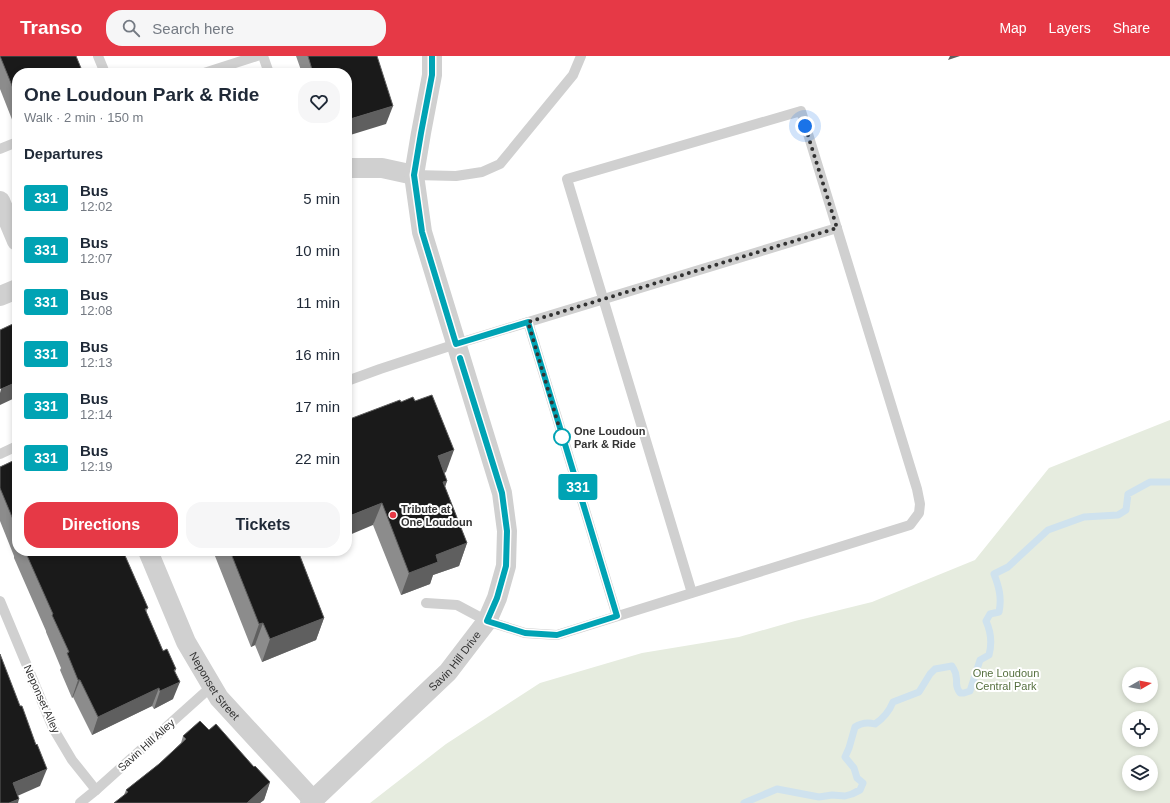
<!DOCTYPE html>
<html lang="en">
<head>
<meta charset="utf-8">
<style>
  body { margin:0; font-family:Arial,sans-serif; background:#f6f6f7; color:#1f2937; height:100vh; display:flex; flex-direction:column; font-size:15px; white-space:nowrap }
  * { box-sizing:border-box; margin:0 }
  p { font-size:13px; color:#747a83 }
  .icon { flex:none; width:22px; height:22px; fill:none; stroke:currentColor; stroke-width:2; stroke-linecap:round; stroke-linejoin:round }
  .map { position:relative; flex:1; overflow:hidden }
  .panel { position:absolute; left:12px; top:12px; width:340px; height:488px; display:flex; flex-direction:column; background:#fff; border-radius:16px; box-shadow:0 2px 6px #0003 }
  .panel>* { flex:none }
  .badge { padding:0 8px; border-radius:3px; font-size:14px; line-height:26px }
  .needle { width:26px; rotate:81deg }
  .controls { position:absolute; left:1122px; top:611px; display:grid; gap:8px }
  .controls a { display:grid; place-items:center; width:36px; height:36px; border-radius:50%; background:#fff; box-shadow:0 2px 6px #0003; font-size:20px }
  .you { position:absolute; width:20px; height:20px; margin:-10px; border:3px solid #fff; border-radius:50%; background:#1a73e8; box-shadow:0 0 0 6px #1a73e833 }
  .map>.badge { position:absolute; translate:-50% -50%; box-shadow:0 0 0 2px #fff }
  h2 { padding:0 12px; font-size:15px; line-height:36px }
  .round { display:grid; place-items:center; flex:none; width:42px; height:42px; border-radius:16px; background:#f6f6f7 }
  .summary { display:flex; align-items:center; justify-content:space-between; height:68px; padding:0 12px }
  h1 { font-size:19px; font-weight:800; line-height:30px }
  .primary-button { display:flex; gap:8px; margin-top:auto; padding:8px 12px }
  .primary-button a { flex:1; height:46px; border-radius:16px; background:#e63946; color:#fff; font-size:16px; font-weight:800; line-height:46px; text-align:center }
  .primary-button a+a { background:#f6f6f7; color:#1f2937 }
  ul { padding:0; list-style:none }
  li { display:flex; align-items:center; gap:12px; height:52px; padding:0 12px }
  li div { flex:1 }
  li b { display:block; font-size:15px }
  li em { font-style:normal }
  li .badge { min-width:44px; font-weight:700; text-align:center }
  header { display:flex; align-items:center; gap:24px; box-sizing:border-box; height:56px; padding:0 20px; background:#e63946; color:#fff }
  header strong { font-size:19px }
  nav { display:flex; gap:22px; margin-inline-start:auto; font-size:14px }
  .search { width:280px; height:36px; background:#f6f6f7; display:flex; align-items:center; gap:10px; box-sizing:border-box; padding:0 14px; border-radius:16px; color:#747a83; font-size:15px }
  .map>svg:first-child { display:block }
  .green { fill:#e6ecdf; fill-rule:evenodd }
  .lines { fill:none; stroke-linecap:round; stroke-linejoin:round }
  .stream { stroke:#cfe2ee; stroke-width:7 }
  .lane { stroke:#d0d0d0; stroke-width:10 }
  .street { stroke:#d0d0d0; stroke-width:20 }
  .wall { fill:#8c8c8c }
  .shaded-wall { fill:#5f5f5f }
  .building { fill:#1a1a1a; stroke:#5f5f5f }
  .line-casing { stroke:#fff; stroke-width:9 }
  .line { stroke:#00a3b4; stroke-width:6 }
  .walk { stroke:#333; stroke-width:4; stroke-dasharray:0 7.2 }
  .stop-dot { fill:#fff; stroke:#00a3b4; stroke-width:2 }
  .poi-dot { fill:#e63946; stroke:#fff; stroke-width:1.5 }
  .labels { text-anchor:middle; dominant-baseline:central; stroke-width:4; stroke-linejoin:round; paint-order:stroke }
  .stop-label { font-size:11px; font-weight:bold; fill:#333; stroke:#fff; text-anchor:start }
  .poi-label { font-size:11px; font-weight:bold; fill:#333; stroke:#fff; text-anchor:start }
  .street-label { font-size:11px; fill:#333; stroke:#fff }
  .park-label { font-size:11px; fill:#56703f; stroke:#fff }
</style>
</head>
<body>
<header>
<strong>Transo</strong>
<div class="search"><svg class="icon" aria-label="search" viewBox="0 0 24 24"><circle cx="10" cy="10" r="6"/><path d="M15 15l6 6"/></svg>Search here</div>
<nav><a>Map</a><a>Layers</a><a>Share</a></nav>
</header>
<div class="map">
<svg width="1170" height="747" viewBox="0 0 1170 747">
  <rect width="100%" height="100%" fill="#fff"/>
  <!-- green -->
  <path class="green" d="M1170,364V747H370L446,688L540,627L642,597L739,581L795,565L872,546L975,504L1049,412ZM1129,618H1151V640H1129ZM1129,662H1151V684H1129ZM1129,706H1151V728H1129Z"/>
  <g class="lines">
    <!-- stream -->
    <path class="stream" d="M744,747L777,733L819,741L832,739L845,740L852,738L860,734L863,727L857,722L854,712L845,701L849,692L855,671C861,667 868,666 875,668C884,662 889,656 893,646L919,636L930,618L935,613L952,610C954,614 956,616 956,620C958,628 954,629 960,637H964L970,635L980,604L989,599C992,588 991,576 986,565L990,558L999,556C1002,542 999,531 994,518L1008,511L1048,474L1084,461L1118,459L1126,454L1128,438L1150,426H1170"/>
    <!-- lane -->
    <g class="lane">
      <path d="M98,0L105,17"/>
      <path d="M263,0L269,17"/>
      <path d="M204,17L257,0"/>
      <path d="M0,93L17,86"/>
      <path d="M414,119L456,120L482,116L500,108L573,19L581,0"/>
      <path d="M528,266L617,560"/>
      <path d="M347,325L380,313L456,288L837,172"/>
      <path d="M0,398L17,390"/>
      <path d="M0,545L53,672L72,704L96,734"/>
      <path d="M426,547L457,549L487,565L525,577L557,579L910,469L919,457L920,448L917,433L801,55L567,123L692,537"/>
      <path d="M80,747L96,734L212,630"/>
    </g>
    <!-- street -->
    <g class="street">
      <path d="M347,113L351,112H382L414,119"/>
      <path d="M0,145L17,185"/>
      <path d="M0,240L17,233"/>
      <path id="s1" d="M148,495L186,586L219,642L313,744"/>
      <path id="s2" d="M310,747L448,616L487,565L497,542L506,510L507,475L502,437L422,176L414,119L421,77L432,19V0"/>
    </g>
  </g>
  <!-- wall -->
  <g class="wall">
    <path d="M0,0L17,17V65L13,66L0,33Z"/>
    <path d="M296,0H377L386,68L347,17H302Z"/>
    <path d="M401,346L446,416L444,417L447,425L445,431L467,487L459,510L433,519L430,528L401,539L373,469Z"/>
    <path d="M17,403V495H123L148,552L146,556L163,595L175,616L173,643L154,653L152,650L92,679L73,641L72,642L60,614L61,612L46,576V575L14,502V500L0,465V411Z"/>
    <path d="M213,495H311L300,500L324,562L316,584L262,606L255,589L251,591Z"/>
    <path d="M209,674L254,711L270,726L264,744L260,747H114L124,739L126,734L159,708L181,687L183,680Z"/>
  </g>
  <!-- shaded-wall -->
  <g class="shaded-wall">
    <path d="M950,0H960L948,4Z"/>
    <path d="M393,50L386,68L347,80V64Z"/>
    <path d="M17,56V65L13,66Z"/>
    <path d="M17,326V341L0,349V337L1,333Z"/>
    <path d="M454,394L446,416L429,422L438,400Z"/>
    <path d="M447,425L439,447L443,426Z"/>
    <path d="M382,447L373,469L347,480V461Z"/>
    <path d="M467,487L459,510L433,519L430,528L401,539L409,517L436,499Z"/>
    <path d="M289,495H311L285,506Z"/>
    <path d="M324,562L316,584L262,606L270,583Z"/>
    <path d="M263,567L255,589L251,591L259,568Z"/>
    <path d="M176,613L170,630L180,626L173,643L154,653L160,635L174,614Z"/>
    <path d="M78,624H80L73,641L72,642Z"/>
    <path d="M159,632L152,650L92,679L98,661Z"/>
    <path d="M47,713L40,730L6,745L13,727Z"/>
    <path d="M270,726L264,744L260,747H247Z"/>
    <path d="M19,743L18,747H9Z"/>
  </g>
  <!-- building -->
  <g class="building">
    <path d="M0,0H76L83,17H17V42Z"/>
    <path d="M308,0H377L393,50L347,64V17H313Z"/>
    <path d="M17,266V326L1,333L0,332V274Z"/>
    <path d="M432,339L454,394L438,400L447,425L443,426L467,487L436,499L438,506L409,517L382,447L347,461V364L400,344L401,346L413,341L415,345Z"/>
    <path d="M17,403V473L0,432V411Z"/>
    <path d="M25,495H123L148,552L145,553L163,595L167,593L176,613L174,614L180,626L160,635L159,632L98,661L80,624H78L67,597L69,596L52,559L53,558Z"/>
    <path d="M230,495H298L324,562L270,583L263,567L259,568Z"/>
    <path d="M0,598L20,650H22L36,689L37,688L47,713L13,727L19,743L9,747H0Z"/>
    <path d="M200,665L209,674L216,668L254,711L255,710L270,726L247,747H114L128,736L126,734L159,708L186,683L183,680Z"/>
  </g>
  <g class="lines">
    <!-- line casing -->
    <g class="line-casing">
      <path id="line" d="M432,0V19L421,77L414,119L422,176L456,288L528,266L617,560L557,579L525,577L487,565L497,542L506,510L507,475L502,437L460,302"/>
    </g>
    <!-- line -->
    <use href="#line" class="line"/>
    <!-- walk -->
    <path class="walk" d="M562,381L528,266L837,172L805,70"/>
  </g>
  <!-- markers -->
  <circle class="stop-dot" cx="562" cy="381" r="8"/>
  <circle class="poi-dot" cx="393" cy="459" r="4"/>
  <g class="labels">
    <!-- stop labels -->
    <g class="stop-label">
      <text x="574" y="375">One Loudoun<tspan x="574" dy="13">Park &amp; Ride</tspan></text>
    </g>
    <!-- poi labels -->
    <g class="poi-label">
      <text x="401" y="453">Tribute at<tspan x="401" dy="13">One Loudoun</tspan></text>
    </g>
    <!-- street labels -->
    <g class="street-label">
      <text stroke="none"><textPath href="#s2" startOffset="203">Savin Hill Drive</textPath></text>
      <text stroke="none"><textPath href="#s1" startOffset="151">Neponset Street</textPath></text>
      <text transform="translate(42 643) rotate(66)">Neponset Alley</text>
      <text transform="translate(146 689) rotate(-42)">Savin Hill Alley</text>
    </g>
    <!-- park labels -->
    <g class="park-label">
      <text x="1006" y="617">One Loudoun<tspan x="1006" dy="13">Central Park</tspan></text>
    </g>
  </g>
</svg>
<div class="controls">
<a><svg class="needle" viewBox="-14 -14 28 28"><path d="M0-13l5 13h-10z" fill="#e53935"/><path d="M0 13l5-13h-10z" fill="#747a83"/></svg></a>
<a><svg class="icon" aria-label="locate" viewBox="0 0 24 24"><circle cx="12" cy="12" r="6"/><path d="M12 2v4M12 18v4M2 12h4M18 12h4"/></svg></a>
<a><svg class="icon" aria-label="layers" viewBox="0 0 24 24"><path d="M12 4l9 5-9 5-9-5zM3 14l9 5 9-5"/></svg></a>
</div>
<div class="you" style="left:805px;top:70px"></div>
<b class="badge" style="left:578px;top:431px;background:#00a3b4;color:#fff">331</b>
<section class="panel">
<div class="summary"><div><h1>One Loudoun Park &amp; Ride</h1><p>Walk · 2 min · 150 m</p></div><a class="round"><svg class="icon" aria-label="heart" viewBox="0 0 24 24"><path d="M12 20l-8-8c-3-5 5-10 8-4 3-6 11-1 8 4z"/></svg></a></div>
<h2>Departures</h2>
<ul>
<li><span class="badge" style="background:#00a3b4;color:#fff">331</span><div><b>Bus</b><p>12:02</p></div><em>5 min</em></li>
<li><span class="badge" style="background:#00a3b4;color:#fff">331</span><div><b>Bus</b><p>12:07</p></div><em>10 min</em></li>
<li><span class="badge" style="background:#00a3b4;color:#fff">331</span><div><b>Bus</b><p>12:08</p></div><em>11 min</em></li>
<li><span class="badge" style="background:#00a3b4;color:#fff">331</span><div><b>Bus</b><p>12:13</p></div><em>16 min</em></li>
<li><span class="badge" style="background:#00a3b4;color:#fff">331</span><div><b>Bus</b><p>12:14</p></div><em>17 min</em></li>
<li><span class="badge" style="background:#00a3b4;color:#fff">331</span><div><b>Bus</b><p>12:19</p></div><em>22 min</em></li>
</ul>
<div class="primary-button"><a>Directions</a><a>Tickets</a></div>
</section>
</div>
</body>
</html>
